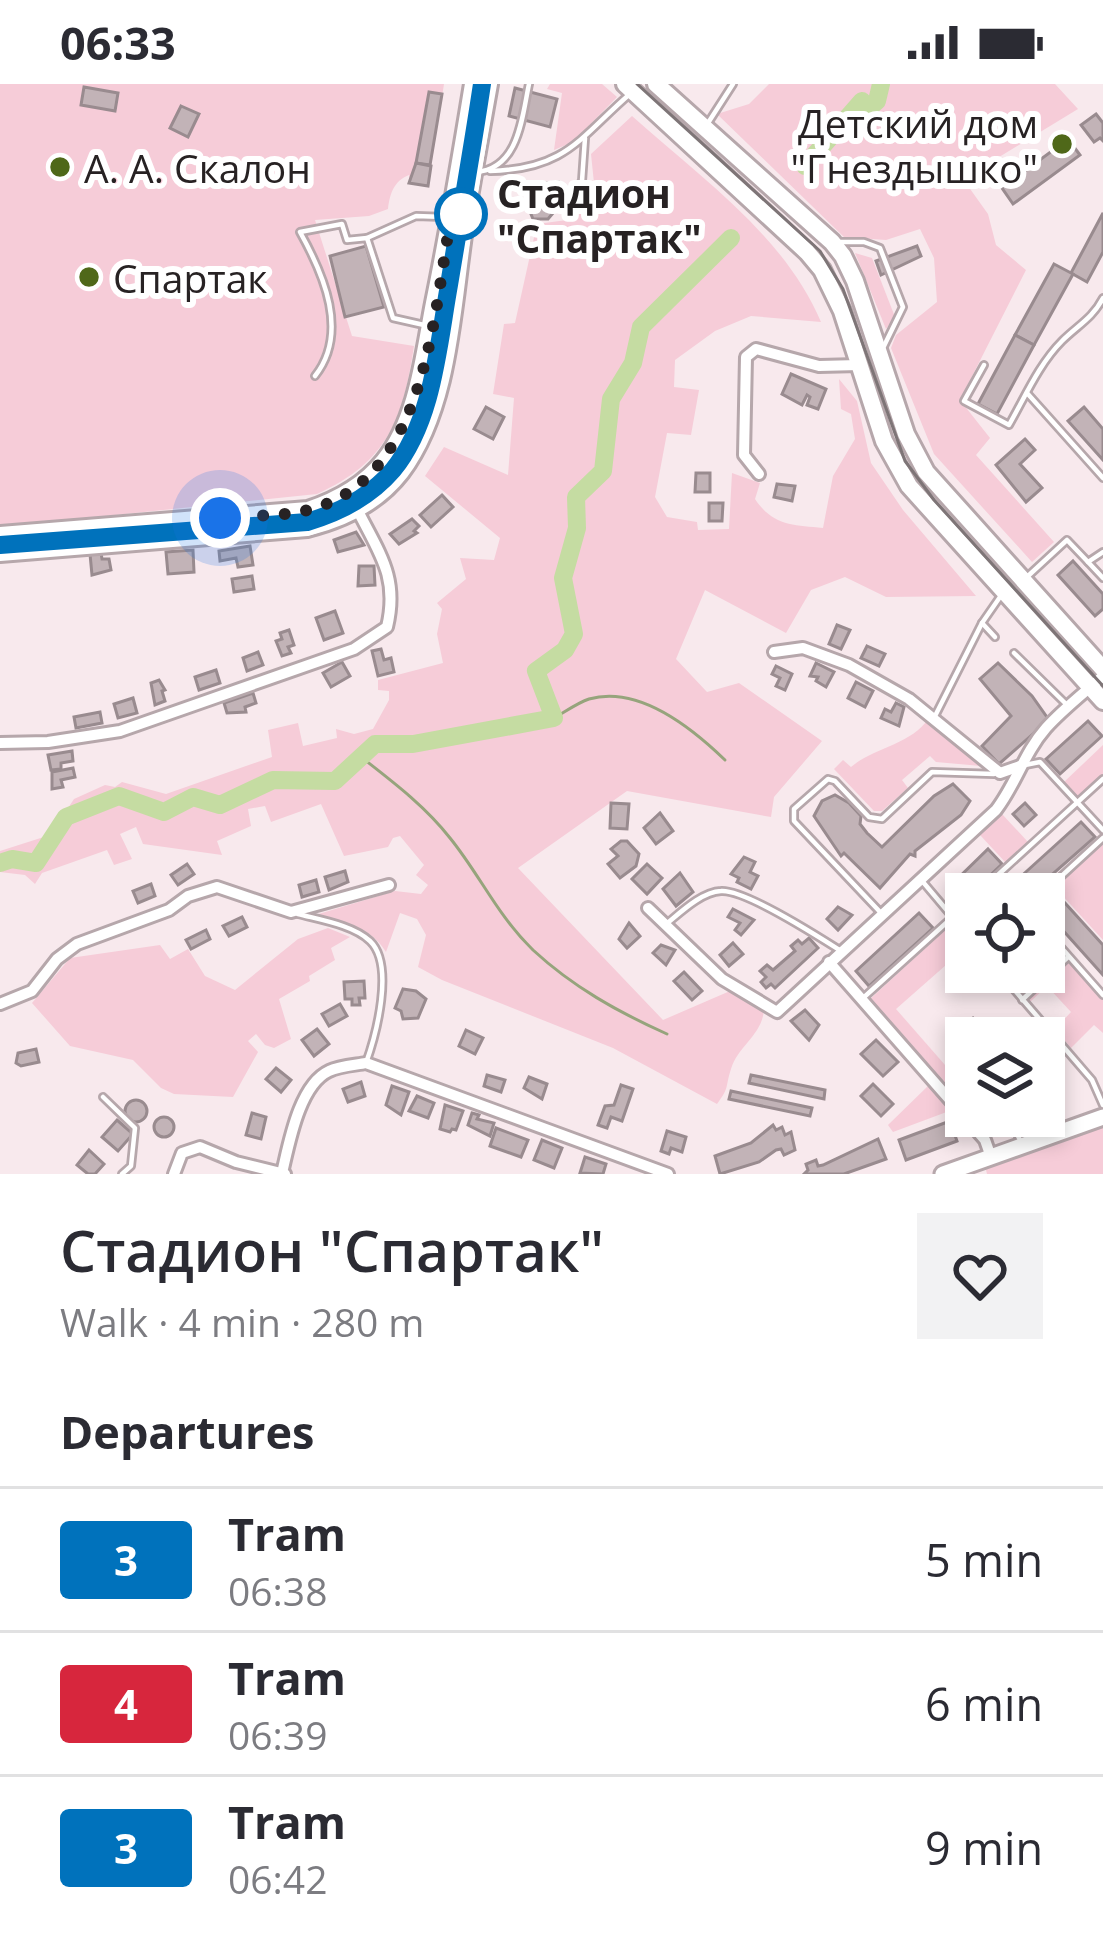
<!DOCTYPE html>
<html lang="en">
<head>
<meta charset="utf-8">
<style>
  body { margin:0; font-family:"Open Sans",sans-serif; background:#f2f2f3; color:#2b2b33; height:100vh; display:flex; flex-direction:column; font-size:45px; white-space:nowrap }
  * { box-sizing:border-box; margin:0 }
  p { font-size:39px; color:#7c7c81 }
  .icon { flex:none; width:66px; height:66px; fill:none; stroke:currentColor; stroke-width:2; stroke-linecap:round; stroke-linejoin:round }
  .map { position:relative; height:1090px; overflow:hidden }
  .panel { display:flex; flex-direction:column; background:#fff; flex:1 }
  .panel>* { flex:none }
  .badge { padding:0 24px; border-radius:9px; font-size:42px; line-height:78px }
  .controls { position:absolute; left:945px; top:789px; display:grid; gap:24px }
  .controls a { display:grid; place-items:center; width:120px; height:120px; border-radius:0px; background:#fff; box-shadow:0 6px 18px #0003; font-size:60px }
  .you { position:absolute; width:60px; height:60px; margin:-30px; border:9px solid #fff; border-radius:50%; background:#1a73e8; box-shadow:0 0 0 18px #1a73e833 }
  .map>.badge { position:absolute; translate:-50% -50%; box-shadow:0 0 0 6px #fff }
  h2 { padding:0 60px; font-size:45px; line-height:108px }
  .round { display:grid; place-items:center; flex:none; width:126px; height:126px; border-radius:0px; background:#f2f2f3 }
  .summary { display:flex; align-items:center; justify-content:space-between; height:204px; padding:0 60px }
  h1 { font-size:57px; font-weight:600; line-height:90px }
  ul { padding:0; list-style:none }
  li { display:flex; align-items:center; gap:36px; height:144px; padding:0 60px; border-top:3px solid #e1e1e2 }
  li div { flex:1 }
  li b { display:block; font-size:45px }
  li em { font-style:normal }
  li .badge { min-width:132px; font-weight:700; text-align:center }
  .status { display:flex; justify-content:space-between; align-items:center; height:84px; padding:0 60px; background:#fff; direction:ltr }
  .status svg { height:33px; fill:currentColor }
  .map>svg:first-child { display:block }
  .green { fill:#f6ccd8 }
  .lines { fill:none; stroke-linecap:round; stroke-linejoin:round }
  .stream { stroke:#96a47c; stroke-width:3 }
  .river { stroke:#c5dca2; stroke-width:18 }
  .building { fill:#c2b3b7; stroke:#998b8f; stroke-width:3 }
  .lane-casing { stroke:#b6a7ab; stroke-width:10 }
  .street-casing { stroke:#b6a7ab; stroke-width:16 }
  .secondary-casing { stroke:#b6a7ab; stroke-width:21 }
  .primary-casing { stroke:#b6a7ab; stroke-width:22 }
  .lane { stroke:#fff; stroke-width:4.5 }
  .street { stroke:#fff; stroke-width:10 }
  .secondary { stroke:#fff; stroke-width:15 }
  .primary { stroke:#fff; stroke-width:16 }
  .tram { stroke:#7e7577; stroke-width:3 }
  .line-casing { stroke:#fff; stroke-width:27 }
  .line { stroke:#0072bc; stroke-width:18 }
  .walk { stroke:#272223; stroke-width:12; stroke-dasharray:0 21.6 }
  .poi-dot { fill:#4f6819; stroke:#fff; stroke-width:4.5 }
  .stop-dot { fill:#fff; stroke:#0072bc; stroke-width:6 }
  .labels { text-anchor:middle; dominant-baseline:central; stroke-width:12; stroke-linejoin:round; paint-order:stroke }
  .poi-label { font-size:39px; fill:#272223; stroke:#fff; text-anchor:start }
  .stop-label { font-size:39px; font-weight:bold; fill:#272223; stroke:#fff; text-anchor:start }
</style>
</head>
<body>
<div class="status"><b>06:33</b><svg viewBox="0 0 49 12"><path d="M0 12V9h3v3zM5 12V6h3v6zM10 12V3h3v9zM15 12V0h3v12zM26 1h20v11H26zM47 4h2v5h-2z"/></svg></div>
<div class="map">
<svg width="1103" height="1090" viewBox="0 0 1103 1090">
  <rect width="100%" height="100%" fill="#f8e9ed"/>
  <!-- green -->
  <g class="green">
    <path d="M0,0H444L428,102L409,99V91C394,97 390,109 388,125L369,132L315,136L352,252L414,262C403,335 388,378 317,410L0,443Z"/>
    <path d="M550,0H602L617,13L573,58L554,66L562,9L547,5Z"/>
    <path d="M769,0H1055L1078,25L963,95L988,130L996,161L1026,186L960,316L990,354L976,371L1054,458L1032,478L934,370L891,264L896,251L937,218L934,174L920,145L886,156L844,153L717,30L749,20Z"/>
    <path d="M632,32C701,94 784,151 821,238L751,232L715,247L675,276L674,303L699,306L691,351L667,349L655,413L667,433L697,438L698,446L729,445L732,389L760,399L755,415C773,442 793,441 823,444L833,392L855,355L851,330L841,325L839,295L857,317L871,379L903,426L976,512L886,513L845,493L811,506L786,549L705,506L676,575L707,608L739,599L822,657L774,713L771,733L627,707L518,784L663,936L730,907L764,926C762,951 738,962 731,985C725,1003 730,1003 717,1020L613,964L442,896L418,883L426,851L417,835L400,829L386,868C370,841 341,839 312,832L395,807L421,810L428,801L416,791L424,781L400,752L393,754L388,763L344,772L321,720L271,738L265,722L248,725L251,742L217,757L222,771L143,760L136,743L120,750L132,775L114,781L107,766L42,789L35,800L25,791L0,788V767L50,751L74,715L105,701L115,703L122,698L166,710L272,673L268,646L298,639L303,662L337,654L336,645L354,650L373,645L389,616V607L378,606V596L443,579L437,550L442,525L437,519L466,495L460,474L494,476L500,454L425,392L444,363L508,391L514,314L493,310L504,240L515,239L537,140L567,136L594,99L591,70Z"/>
    <path d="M855,169L872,174L895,233L886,245Z"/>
    <path d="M928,635L981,682L936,678L930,672L902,696L908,704L882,727H874L834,685L843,676L851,683C873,664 912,660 928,635Z"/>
    <path d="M1103,661V691L1077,714L1063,699Z"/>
    <path d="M1001,729L1028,758L1006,779L980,751Z"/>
    <path d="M1103,749V856L1050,798Z"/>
    <path d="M328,844L350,853L331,864L335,876L309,892L310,897L279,915L291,955L274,964L265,961L256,950L248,957L258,968L233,1013L174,1010L161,1004L133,976L70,962L32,919L70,874L160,861L170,875L188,865L205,892L235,906L298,855Z"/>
    <path d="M947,844L963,866L896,925L966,1005V1026L869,916Z"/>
    <path d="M1045,847L1103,915V949L1094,941L1071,964L1055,945L1071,928L1047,902L1030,918L1006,888H1044Z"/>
    <path d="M929,1001L952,1026L893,1048L888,1041Z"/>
    <path d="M1103,1040V1090H987L985,1082Z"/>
  </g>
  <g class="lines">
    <!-- stream -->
    <g class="stream">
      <path d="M554,634C565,628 577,619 589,615C638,601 692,644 725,676"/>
      <path d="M361,673C393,698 425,722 450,754C480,791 497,831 533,866C573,903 618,928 667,950"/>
    </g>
    <!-- river -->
    <g class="river">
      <path d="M805,82L862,17L869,24L877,17L881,0"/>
      <path d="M0,779L12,775L36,779L66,733L119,712L164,728L193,713L220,721L273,696L335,697L375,660H413L554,634L536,587L565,566L574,550L563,494L577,444L576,413L603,387L611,315L633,279L641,243L731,154"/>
    </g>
  </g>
  <!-- building -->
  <g class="building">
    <path d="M84,3L118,9L115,27L81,21Z"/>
    <path d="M515,4L557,15L550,43L509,32Z"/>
    <path d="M429,8L442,10L430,81L416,79Z"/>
    <path d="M181,22L199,30L188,53L170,44Z"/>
    <path d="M1096,30L1103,39V57L1100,54L1094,58L1081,41Z"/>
    <path d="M1068,55L1080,71L1013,120L1002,104Z"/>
    <path d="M416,79L431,82L428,102L409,99Z"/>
    <path d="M558,98L553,129L548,135H533L526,118L543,115L545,99Z"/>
    <path d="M1103,129V168L1087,198L1071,189Z"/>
    <path d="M366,162L384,223L345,233L330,172Z"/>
    <path d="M917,162L921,172L881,191L876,177Z"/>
    <path d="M1054,180L1073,190L1034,261L1015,251Z"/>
    <path d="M1015,251L1034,261L997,330L978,320Z"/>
    <path d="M791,290L826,305L818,325L807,321L810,313L807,311L802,321L782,310Z"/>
    <path d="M486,323L504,333L493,355L474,345Z"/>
    <path d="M1084,323L1103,345V376L1068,337Z"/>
    <path d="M1025,355L1035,366L1020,380L1042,404L1026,418L996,381Z"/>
    <path d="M696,389H710V408H695Z"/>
    <path d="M777,400L795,402L792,417L774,413Z"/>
    <path d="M442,411L453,423L431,443L420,431Z"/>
    <path d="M709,419H723L722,437H709Z"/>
    <path d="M412,435L419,442L414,447L417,449L399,460L390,450Z"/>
    <path d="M356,448L364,461L338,468L334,456Z"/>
    <path d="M250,462L253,481L238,483L236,474L220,477L219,467Z"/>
    <path d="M193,466L194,488L168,490L166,468Z"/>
    <path d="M101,469L102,475H109L111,486L92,491L90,470Z"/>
    <path d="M1073,477L1103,510V525L1095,532L1058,491Z"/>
    <path d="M359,482H374L375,501L358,502Z"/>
    <path d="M252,492L254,505L234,508L232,495Z"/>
    <path d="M335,527L343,549L324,556L316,534Z"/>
    <path d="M837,541L850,546L841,565L829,560Z"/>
    <path d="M289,546L294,561L288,563L291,569L282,572L276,557L282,555L280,549Z"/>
    <path d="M867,562L885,570L879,582L861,574Z"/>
    <path d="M381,565L384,576L391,574L394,588L378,592L372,567Z"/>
    <path d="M258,568L263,581L247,587L243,574Z"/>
    <path d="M342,578L350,592L331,603L323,589Z"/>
    <path d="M816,579L834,588L826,603L816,597L818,593L810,592Z"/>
    <path d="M998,579L1032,612L1049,636L999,680L982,662L1011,632L980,595Z"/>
    <path d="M776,582L792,590L785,606L776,602L780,594L772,590Z"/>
    <path d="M216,586L220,599L199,606L195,593Z"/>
    <path d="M159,596L165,606L162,607L165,617L155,621L151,599Z"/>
    <path d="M856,598L873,607L865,623L848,614Z"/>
    <path d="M253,609L256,619L245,623L246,628L227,629L224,619Z"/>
    <path d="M133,614L137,629L118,634L114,620Z"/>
    <path d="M896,619L904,623L899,642L881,634L885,625L891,628Z"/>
    <path d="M100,628L102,639L76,644L74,633Z"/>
    <path d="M1088,637L1102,652L1060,690L1046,675Z"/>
    <path d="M72,667L73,677L61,679V685L51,686L48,671Z"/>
    <path d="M73,684L75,693L61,696L63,703L52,705V688Z"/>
    <path d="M953,700L970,717L961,731L915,767V772L910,770L880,804L844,769L841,772L814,732L822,717L835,711L849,719L861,732L860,740L867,749L882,763L934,712Z"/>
    <path d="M611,719L629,720L627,745L610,744Z"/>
    <path d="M1025,719L1036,731L1024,742L1013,730Z"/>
    <path d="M660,729L673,747L656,760L644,744Z"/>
    <path d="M1081,738L1095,753L1030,810L1017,796Z"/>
    <path d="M621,757H627L639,770L636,782L620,794L608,780L618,772L611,765Z"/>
    <path d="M988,765L1002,780L962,818L948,804Z"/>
    <path d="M744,773L755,778L750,788L758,792L751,805L737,798L739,794L731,790Z"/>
    <path d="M187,780L194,790L178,801L171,791Z"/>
    <path d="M647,780L662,794L647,810L632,795Z"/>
    <path d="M345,787L348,798L329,806L325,793Z"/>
    <path d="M680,789L693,808L676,822L663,805Z"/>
    <path d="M316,796L319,808L302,813L299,801Z"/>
    <path d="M151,800L155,812L138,819L133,807Z"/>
    <path d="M1065,819L1103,861V891L1050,832Z"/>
    <path d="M838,823L852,831L838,846L827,835Z"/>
    <path d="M733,825L754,836L741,851L735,846L740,839L728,833Z"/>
    <path d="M919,829L933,844L869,902L856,887Z"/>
    <path d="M242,833L247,843L229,852L223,842Z"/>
    <path d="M629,839L640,852L627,864L619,855Z"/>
    <path d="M206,846L210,855L191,865L186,856Z"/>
    <path d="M809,854L818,864L775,904L771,900L766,904L761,898L766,893L760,887L767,881L773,886L795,867L791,862L798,856L802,860Z"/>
    <path d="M733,859L743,870L729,882L720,871Z"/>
    <path d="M661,861L675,866L666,881L653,869Z"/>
    <path d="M684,888L702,907L692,916L674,897Z"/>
    <path d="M364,897L365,914H359L360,921H352V915H345L344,898Z"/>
    <path d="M403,905L416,907L426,915L418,934L403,935L401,927L395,924Z"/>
    <path d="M340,920L347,932L329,942L322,930Z"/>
    <path d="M805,926L819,941L809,956L791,937Z"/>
    <path d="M973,934L991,954H966V958L957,948Z"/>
    <path d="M317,945L329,960L314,972L302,956Z"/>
    <path d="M466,946L483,954L475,970L459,962Z"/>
    <path d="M876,956L898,978L883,992L861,970Z"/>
    <path d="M36,965L39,978L21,982L16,979L18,969Z"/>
    <path d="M276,984L291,996L281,1008L266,995Z"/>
    <path d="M487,991L505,996L501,1008L484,1002Z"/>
    <path d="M751,991L825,1006L824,1015L749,999Z"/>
    <path d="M529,993L547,1000L542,1015L524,1004Z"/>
    <path d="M361,998L365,1012L348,1018L343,1005Z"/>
    <path d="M873,1000L893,1020L881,1032L861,1012Z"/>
    <path d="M621,1001L633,1005L622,1037L611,1033L607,1044L598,1041L605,1022L614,1021Z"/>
    <path d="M392,1002L409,1008L401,1031L386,1021Z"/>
    <path d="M731,1007L812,1024L810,1032L729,1015Z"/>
    <path d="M417,1012L434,1019L428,1034L409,1027Z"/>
    <circle cx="136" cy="1027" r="11"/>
    <path d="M445,1021L463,1027L456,1046L452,1045L450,1048L440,1045Z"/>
    <path d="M252,1029L266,1033L261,1055L246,1051Z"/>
    <path d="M472,1029L479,1031L477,1035L494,1039L490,1052L468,1041Z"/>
    <circle cx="164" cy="1043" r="10"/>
    <path d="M117,1036L133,1050L118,1067L102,1053Z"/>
    <path d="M950,1037L957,1057L906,1076L899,1056Z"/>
    <path d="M773,1041L776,1046L782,1043L785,1051L791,1048L795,1066L784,1071L781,1065L776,1066L759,1078L720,1090L715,1072L751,1059Z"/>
    <path d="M496,1044L528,1056L521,1073L490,1062Z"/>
    <path d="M667,1047L686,1053L682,1068L671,1064L669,1070L661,1067Z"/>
    <path d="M878,1055L886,1075L844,1090H804L808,1086L806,1080L816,1076L818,1082L823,1081Z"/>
    <path d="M542,1056L562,1064L554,1084L534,1076Z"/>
    <path d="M89,1066L104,1080L95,1090H88L77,1081Z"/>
    <path d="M585,1073L606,1080L603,1090L580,1089Z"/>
  </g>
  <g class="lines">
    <!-- lane casing -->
    <g class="lane-casing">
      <g id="lane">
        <path d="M708,39L733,0"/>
        <path d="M490,87C567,85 580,53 631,9"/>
        <path d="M476,88C519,85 522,33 529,0"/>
        <path d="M563,121L582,97L585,54"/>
        <path d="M838,158H864L880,164L903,223L884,262"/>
        <path d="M424,241L393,234L367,154L416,132L445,133"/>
        <path d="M984,281L964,317L1009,341C1025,313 1039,280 1062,257C1078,241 1092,235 1103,214"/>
        <path d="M315,292C349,249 324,191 300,148L342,140L347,156L367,154"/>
        <path d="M1027,309L1103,394"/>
        <path d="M1103,468L1088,478L1103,494"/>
        <path d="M1028,492L1067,456L1088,478"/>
        <path d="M982,539L995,553"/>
        <path d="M1014,569L1065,619"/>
        <path d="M934,634L982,539L1000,513"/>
        <path d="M1025,681L1040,678L1103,746"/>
        <path d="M923,798L966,849"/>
        <path d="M977,810L1103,695"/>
        <path d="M1042,810L1103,754"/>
        <path d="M881,829L794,737V725L828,695L835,697L869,733L882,735L932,688L994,690"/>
        <path d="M298,830C321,836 353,841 370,857C395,881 376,951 366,979"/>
        <path d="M665,841C680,829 701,808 721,807C744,805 816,851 838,865"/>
        <path d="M1044,844L1103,911"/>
        <path d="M999,888L1092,996L1103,1021"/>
        <path d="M862,915L966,821"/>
        <path d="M1022,916L1068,873"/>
        <path d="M103,1013L135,1044L131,1082L122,1090"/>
        <path d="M1008,1032L1020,1056"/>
      </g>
    </g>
    <!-- street casing -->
    <g class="street-casing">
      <g id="street">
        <path d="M759,390L744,371L746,273L756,265L819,282L859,281"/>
        <path d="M774,568L803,564L849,581L909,615L1000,689L1020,682"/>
        <path d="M0,659L48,658L120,647L354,565L387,543C399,493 379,469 357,425"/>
        <path d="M648,824L722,895L777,928L996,726C1016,700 1024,669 1046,644C1063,625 1084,609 1103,592"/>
        <path d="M829,878L985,1056L991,1073"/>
        <path d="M0,920L32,907L57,875L77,860L169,826L188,812L217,803L291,828L389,801"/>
        <path d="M282,1089C289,1060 299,1001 329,987C339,982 355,981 366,979L668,1090"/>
        <path d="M174,1090L182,1069L200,1063L236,1078L285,1090"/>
      </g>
    </g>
    <!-- secondary casing -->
    <g class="secondary-casing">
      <path id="secondary" d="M943,1090L1103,1033"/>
    </g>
    <!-- primary casing -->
    <g class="primary-casing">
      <g id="primary">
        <path d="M625,0L807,168L822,186L842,227L884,357L909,402L1103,617"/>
        <path d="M656,0L832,158L843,172L855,197L906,350L926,388L1103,585"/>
        <path d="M0,451L308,426C338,416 364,402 384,377C418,335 424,270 434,219C449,146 461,73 473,0"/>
        <path d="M0,469L307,444C343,435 378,418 401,388C451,321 452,218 465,138C472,92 481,46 489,0"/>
      </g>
    </g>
    <!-- lane -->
    <use href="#lane" class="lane"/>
    <!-- street -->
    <use href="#street" class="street"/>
    <!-- secondary -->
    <use href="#secondary" class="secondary"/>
    <!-- primary -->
    <use href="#primary" class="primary"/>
    <!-- tram -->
    <g class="tram">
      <path d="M637,0L820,167L843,205L905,377L934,416L1103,602"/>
      <path d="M0,461L307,438C341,428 370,413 393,386C433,337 438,262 449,201C460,134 471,67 482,0"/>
    </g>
  </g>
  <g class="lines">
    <!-- line casing -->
    <g class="line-casing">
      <path id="line" d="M0,461L307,438C341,428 370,413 393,386C433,337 438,262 449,201C460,134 472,67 482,0"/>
    </g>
    <!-- line -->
    <use href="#line" class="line"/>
    <!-- walk -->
    <path class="walk" d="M220,434C249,431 284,433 312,425C427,392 433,231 451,133L461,130"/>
  </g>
  <!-- markers -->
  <g class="poi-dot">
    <circle cx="1062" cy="60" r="12"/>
    <circle cx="60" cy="83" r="12"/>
    <circle cx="89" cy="193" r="12"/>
  </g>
  <circle class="stop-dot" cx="461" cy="130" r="24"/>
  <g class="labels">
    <!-- poi labels -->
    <g class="poi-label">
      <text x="1038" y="38" text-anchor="end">Детский дом<tspan x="1038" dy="45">"Гнездышко"</tspan></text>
      <text x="84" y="83">А. А. Скалон</text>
      <text x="113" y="193">Спартак</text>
    </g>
    <!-- stop labels -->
    <g class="stop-label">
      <text x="497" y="108">Стадион<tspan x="497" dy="45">"Спартак"</tspan></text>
    </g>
  </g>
</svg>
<div class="controls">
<a><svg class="icon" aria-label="locate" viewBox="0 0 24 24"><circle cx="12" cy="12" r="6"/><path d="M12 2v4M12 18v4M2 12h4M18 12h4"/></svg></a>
<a><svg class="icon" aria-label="layers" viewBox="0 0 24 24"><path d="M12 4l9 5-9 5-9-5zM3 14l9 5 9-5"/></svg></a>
</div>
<div class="you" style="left:220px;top:434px"></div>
</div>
<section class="panel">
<div class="summary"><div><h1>Стадион &quot;Спартак&quot;</h1><p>Walk · 4 min · 280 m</p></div><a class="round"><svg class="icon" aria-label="heart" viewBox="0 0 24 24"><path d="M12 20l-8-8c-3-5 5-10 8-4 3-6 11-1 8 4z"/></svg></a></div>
<h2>Departures</h2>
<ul>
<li><span class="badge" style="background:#0072bc;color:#fff">3</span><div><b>Tram</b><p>06:38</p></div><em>5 min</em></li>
<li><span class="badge" style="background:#d7263d;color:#fff">4</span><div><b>Tram</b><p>06:39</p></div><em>6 min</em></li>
<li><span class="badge" style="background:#0072bc;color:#fff">3</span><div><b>Tram</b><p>06:42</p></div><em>9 min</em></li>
</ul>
</section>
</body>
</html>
